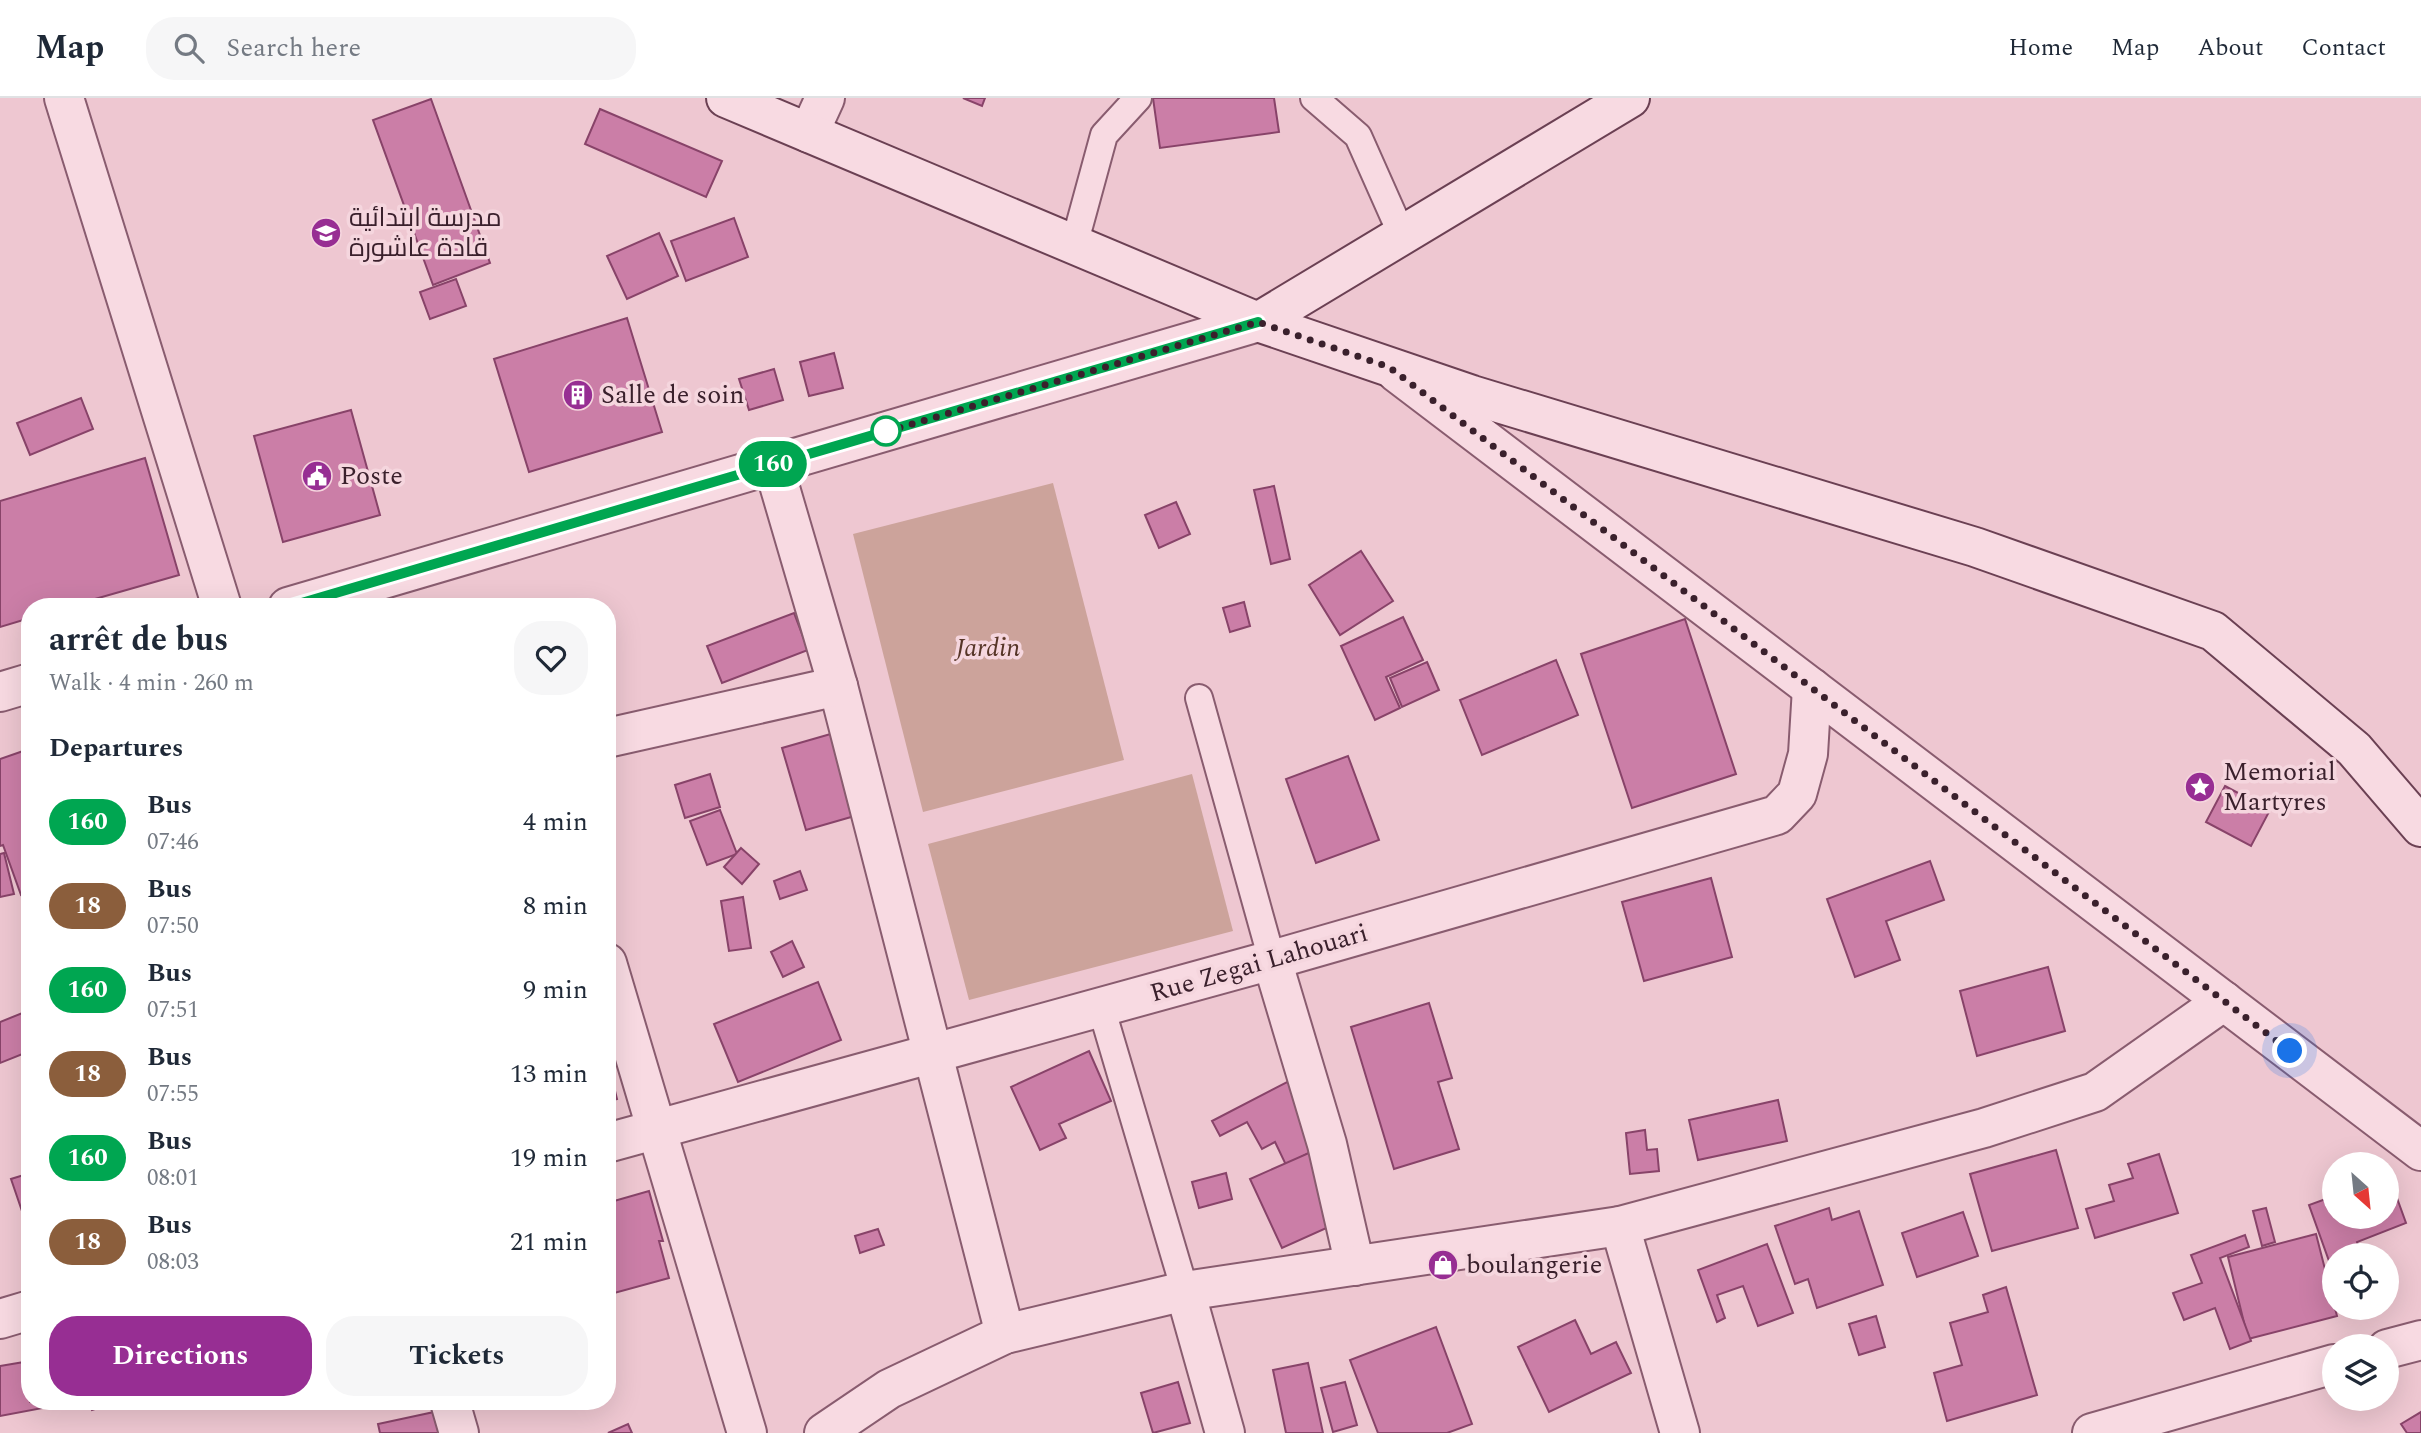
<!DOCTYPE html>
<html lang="en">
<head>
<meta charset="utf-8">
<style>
  body { margin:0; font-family:Spectral,Cairo,serif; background:#f6f6f7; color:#1f2937; height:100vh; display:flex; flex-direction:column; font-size:26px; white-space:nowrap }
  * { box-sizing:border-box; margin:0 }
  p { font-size:23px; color:#747a83 }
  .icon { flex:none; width:38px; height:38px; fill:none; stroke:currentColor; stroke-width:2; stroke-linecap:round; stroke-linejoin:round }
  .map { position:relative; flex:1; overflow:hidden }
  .drawer { position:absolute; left:21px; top:500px; width:595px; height:812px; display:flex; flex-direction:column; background:#fff; border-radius:28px; box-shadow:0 7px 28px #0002 }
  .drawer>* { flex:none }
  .badge { padding:0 14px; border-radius:23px; font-size:24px; line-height:46px }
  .needle { width:46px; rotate:153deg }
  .buttons { position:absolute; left:2322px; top:1054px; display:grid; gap:14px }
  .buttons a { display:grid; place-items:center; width:77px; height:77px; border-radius:50%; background:#fff; box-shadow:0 7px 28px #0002; font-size:35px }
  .you { position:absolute; width:35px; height:35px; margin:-18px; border:5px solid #fff; border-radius:50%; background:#1a73e8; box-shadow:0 0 0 10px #1a73e833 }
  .map>.badge { position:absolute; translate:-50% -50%; box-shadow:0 0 0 4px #fff }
  h2 { padding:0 28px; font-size:26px; line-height:63px }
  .round { display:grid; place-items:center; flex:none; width:74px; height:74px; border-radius:28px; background:#f6f6f7 }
  .headline { display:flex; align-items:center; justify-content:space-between; height:119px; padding:0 28px }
  h1 { font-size:33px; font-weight:700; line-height:52px }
  .action { display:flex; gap:14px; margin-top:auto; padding:14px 28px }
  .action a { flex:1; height:80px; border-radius:28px; background:#972e93; color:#fff; font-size:28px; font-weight:700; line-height:80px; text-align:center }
  .action a+a { background:#f6f6f7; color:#1f2937 }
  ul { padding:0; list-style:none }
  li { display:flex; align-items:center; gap:21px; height:84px; padding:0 28px }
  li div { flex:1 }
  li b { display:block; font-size:26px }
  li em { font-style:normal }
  li .badge { min-width:77px; font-weight:700; text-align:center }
  header { display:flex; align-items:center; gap:42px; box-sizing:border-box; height:98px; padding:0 35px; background:#fff; border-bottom:2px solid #e0e1e3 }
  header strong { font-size:33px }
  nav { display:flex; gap:38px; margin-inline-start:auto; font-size:24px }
  .search { width:490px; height:63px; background:#f6f6f7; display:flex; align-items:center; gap:18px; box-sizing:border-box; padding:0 24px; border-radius:28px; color:#747a83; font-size:26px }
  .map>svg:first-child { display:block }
  .green { fill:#cca39b }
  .building { fill:#cb7ea7; stroke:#884369; stroke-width:2 }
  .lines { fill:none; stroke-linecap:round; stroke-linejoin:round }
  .lane-casing { stroke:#895c6f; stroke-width:30 }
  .street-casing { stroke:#895c6f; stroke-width:42 }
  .secondary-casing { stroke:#6b4053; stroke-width:42 }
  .lane { stroke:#f8dae2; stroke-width:26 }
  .street { stroke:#f8dae2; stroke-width:38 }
  .secondary { stroke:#f8dae2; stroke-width:38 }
  .line-casing { stroke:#fff; stroke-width:16 }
  .line { stroke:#00a651; stroke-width:10 }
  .walk { stroke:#3a202c; stroke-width:7; stroke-dasharray:0 12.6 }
  .stop-dot { fill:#fff; stroke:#00a651; stroke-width:3.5 }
  .labels { text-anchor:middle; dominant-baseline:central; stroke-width:7; stroke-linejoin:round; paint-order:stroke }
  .poi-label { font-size:26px; fill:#3a202c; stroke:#f5d6de; text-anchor:start }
  .park-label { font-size:26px; font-style:italic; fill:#563527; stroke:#f5d6de }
  .street-label { font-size:26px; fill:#3a202c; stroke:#f5d6de }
</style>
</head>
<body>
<header>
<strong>Map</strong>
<div class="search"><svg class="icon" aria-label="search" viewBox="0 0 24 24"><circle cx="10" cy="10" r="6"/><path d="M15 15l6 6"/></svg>Search here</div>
<nav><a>Home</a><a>Map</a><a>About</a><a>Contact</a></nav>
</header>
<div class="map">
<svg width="2421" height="1335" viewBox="0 0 2421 1335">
  <rect width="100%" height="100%" fill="#eec7d1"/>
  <!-- green -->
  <g class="green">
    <path d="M1053,385L1124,662L923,714L853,436Z"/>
    <path d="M1192,676L1233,833L969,902L928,746Z"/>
  </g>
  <!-- building -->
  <g class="building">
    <path d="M963,0H985L982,8Z"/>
    <path d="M1153,0H1274L1279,34L1160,50Z"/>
    <path d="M431,1L490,165L433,187L373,22Z"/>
    <path d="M600,11L722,63L706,99L585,46Z"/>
    <path d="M734,120L748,159L686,183L671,143Z"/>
    <path d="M659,135L678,178L627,201L607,158Z"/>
    <path d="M456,181L466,208L430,221L420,194Z"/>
    <path d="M627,220L662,334L529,374L494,261Z"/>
    <path d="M834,255L843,290L809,298L800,264Z"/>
    <path d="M774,271L783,302L749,312L739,281Z"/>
    <path d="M81,300L93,331L30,357L17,325Z"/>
    <path d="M351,312L380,417L283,444L254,338Z"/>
    <path d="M145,360L179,477L67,509H30V520L0,529V403Z"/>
    <path d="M1274,388L1290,461L1271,466L1254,392Z"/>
    <path d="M1176,404L1190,436L1159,450L1145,417Z"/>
    <path d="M1361,453L1393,503L1340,537L1309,487Z"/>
    <path d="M1244,504L1250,528L1230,534L1223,510Z"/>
    <path d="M794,515L808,552L722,585L707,548Z"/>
    <path d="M1403,519L1423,562L1386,579L1400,610L1375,622L1341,548Z"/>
    <path d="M1685,521L1736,676L1632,710L1581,556Z"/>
    <path d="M1556,562L1578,617L1482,657L1460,602Z"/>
    <path d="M1427,564L1439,592L1402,609L1390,580Z"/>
    <path d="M841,633L865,715L806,732L782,650Z"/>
    <path d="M29,651L30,794L21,797L3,747L0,748V661Z"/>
    <path d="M1348,658L1379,742L1316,765L1286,681Z"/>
    <path d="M710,676L720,709L685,720L675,687Z"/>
    <path d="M2225,688L2270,712L2251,748L2206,724Z"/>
    <path d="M720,712L737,756L707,767L690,723Z"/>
    <path d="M741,750L759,766L742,786L724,769Z"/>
    <path d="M4,755L14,796L0,799V756Z"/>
    <path d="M1930,763L1944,802L1886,823L1900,862L1855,879L1827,801Z"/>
    <path d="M800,773L807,792L780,801L774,783Z"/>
    <path d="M1711,780L1732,859L1644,883L1622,804Z"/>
    <path d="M743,799L751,850L729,853L721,803Z"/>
    <path d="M792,843L804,869L783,879L771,854Z"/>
    <path d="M2048,869L2065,933L1977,958L1960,893Z"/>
    <path d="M818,884L841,942L738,984L714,926Z"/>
    <path d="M1429,905L1452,980L1438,984L1459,1051L1394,1071L1351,929Z"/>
    <path d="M30,912V953L0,965V924Z"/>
    <path d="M1089,953L1111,1003L1059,1026L1066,1040L1040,1052L1011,989Z"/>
    <path d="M607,960L617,1001L607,1004Z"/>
    <path d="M1291,982L1326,1046L1286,1067L1275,1044L1262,1051L1247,1024L1220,1038L1212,1023Z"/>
    <path d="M1778,1002L1787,1043L1698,1062L1689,1022Z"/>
    <path d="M1645,1032L1647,1052L1657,1051L1659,1073L1630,1076L1626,1035Z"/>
    <path d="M2056,1052L2078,1130L1992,1153L1970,1076Z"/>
    <path d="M1311,1054L1342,1123L1282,1150L1250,1081Z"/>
    <path d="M2159,1056L2178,1115L2095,1140L2086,1111L2114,1103L2109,1087L2133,1080L2128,1066Z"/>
    <path d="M30,1075V1114L23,1116L11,1081Z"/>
    <path d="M1226,1075L1232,1101L1199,1110L1192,1084Z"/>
    <path d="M2389,1078L2406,1125L2357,1144L2361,1157H2334V1177L2309,1107L2334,1098V1118H2387Z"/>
    <path d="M649,1093L663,1143H659L669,1180L607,1197V1105Z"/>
    <path d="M1829,1110L1832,1122L1859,1113L1883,1187L1817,1210L1808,1181L1795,1186L1775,1128Z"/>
    <path d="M2266,1110L2275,1144L2262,1148L2253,1113Z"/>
    <path d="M1963,1114L1978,1158L1917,1179L1902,1135Z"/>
    <path d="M878,1131L884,1147L860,1155L855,1138Z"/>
    <path d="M2316,1136L2337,1218L2248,1241L2228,1159Z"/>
    <path d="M2245,1137L2249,1149L2220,1160L2251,1243L2230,1251L2215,1210L2184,1222L2173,1195L2202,1185L2191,1157Z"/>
    <path d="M1767,1146L1793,1215L1758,1228L1743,1188L1717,1197L1725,1220L1717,1224L1698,1172Z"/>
    <path d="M2006,1189L2037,1297L1947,1323L1934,1275L1962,1267L1950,1225L1988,1214L1983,1197Z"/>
    <path d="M1876,1218L1885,1249L1859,1257L1849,1226Z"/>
    <path d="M1575,1222L1591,1256L1616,1244L1631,1275L1549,1314L1518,1249Z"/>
    <path d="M1436,1229L1472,1326L1447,1335H1378L1350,1262Z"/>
    <path d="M30,1263V1304H48V1309L0,1318V1268Z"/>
    <path d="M1308,1265L1323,1335H1286L1273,1272Z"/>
    <path d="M1178,1284L1190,1325L1153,1335L1141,1295Z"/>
    <path d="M1345,1284L1357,1327L1333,1334L1321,1290Z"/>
    <path d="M89,1304H116L92,1312Z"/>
    <path d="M434,1314L439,1335H380L378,1326Z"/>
    <path d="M2421,1314V1335H2407L2401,1326Z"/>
    <path d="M628,1326L632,1335H608Z"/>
  </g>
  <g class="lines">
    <!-- lane casing -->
    <g class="lane-casing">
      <g id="lane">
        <path d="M1314,0L1358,38L1402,137"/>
        <path d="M1074,147L1104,37L1138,0"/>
        <path d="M1199,600L1272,862"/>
        <path d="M1101,909L1185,1193"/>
      </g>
    </g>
    <!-- street casing -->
    <g class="street-casing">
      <g id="street">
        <path d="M64,0L222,509"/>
        <path d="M809,35L825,0"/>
        <path d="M1396,274L2421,1053"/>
        <path d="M773,366L838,588L1005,1236"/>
        <path d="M288,509L1258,224"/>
        <path d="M0,594L30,585"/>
        <path d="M607,640L838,588"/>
        <path d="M1272,862L1327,1046L1355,1168"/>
        <path d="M607,865L747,1335"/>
        <path d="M607,1045L1272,862L1777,717L1797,696L1808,656L1812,590"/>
        <path d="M1620,1128L1680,1335"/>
        <path d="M1185,1193L1225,1335"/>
        <path d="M0,1221L30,1212"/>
        <path d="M2387,1251L2421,1242"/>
        <path d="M450,1304L459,1335"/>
        <path d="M824,1335L889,1291L1005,1236L1185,1193L1620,1128L1984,1030L2095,994L2224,903"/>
        <path d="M2092,1335L2334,1266"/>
      </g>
    </g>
    <!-- secondary casing -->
    <g class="secondary-casing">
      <g id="secondary">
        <path d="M726,0L1258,224L1472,297L1975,449L2213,533L2354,651L2421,729"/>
        <path d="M1258,224L1630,0"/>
      </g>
    </g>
    <!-- lane -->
    <use href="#lane" class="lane"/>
    <!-- street -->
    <use href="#street" class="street"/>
    <!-- secondary -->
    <use href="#secondary" class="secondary"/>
  </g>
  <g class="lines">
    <!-- line casing -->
    <g class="line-casing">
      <path id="line" d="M288,509L1258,224"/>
    </g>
    <!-- line -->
    <use href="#line" class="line"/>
    <!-- walk -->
    <path class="walk" d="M886,333L875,337L1258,224L1389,269L2290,953"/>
  </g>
  <!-- icons -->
  <defs>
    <g id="school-disc" transform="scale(1.575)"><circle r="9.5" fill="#972e93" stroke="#f5d6de"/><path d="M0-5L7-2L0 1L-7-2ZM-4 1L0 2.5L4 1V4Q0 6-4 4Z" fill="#fff"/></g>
    <g id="building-disc" transform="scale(1.575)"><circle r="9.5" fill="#972e93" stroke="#f5d6de"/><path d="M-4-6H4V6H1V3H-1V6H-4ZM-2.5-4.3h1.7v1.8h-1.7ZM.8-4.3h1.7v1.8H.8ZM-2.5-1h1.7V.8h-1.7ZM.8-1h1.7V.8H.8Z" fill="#fff"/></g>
    <g id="civic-disc" transform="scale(1.575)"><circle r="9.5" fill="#972e93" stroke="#f5d6de"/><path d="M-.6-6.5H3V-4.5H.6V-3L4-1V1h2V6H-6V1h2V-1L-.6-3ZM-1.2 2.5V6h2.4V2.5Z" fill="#fff"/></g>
    <g id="sight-disc" transform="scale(1.575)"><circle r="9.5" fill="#972e93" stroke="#f5d6de"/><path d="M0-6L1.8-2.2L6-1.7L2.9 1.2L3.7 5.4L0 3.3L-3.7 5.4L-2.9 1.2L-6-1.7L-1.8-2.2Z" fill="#fff"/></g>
    <g id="shop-disc" transform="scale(1.575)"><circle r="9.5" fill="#972e93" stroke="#f5d6de"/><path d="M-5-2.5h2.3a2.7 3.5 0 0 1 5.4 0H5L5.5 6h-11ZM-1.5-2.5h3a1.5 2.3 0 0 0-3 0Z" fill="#fff"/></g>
  </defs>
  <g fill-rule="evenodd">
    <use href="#school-disc" x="326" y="135"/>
    <use href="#building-disc" x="578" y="297"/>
    <use href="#civic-disc" x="317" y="378"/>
    <use href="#sight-disc" x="2200" y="689"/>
    <use href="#shop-disc" x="1443" y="1167"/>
  </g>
  <!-- markers -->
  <circle class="stop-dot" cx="886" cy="333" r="14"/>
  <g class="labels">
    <!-- poi labels -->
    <g class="poi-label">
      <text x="349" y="120">مدرسة ابتدائية<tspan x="349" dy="30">قادة عاشورة</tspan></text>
      <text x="601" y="297">Salle de soin</text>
      <text x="340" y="378">Poste</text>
      <text x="2223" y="674">Memorial<tspan x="2223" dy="30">Martyres</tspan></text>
      <text x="1466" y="1167">boulangerie</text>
    </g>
    <!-- park labels -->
    <g class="park-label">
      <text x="988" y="550">Jardin</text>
    </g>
    <!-- street labels -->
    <g class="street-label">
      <text transform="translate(1259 865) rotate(-16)">Rue Zegai Lahouari</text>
    </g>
  </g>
</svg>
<div class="buttons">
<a><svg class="needle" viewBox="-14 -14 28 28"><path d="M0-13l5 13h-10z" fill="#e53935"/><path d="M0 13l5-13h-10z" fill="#747a83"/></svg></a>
<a><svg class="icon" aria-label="locate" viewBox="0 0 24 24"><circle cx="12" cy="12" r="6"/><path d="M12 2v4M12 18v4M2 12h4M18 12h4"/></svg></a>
<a><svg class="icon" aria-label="layers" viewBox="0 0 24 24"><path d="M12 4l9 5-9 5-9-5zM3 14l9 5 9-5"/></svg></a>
</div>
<div class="you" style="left:2290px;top:953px"></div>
<b class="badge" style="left:773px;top:366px;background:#00a651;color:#fff">160</b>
<section class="drawer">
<div class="headline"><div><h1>arrêt de bus</h1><p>Walk · 4 min · 260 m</p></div><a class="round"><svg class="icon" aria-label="heart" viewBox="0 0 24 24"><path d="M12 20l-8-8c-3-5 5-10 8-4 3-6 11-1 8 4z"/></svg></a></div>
<h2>Departures</h2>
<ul>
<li><span class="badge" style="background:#00a651;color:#fff">160</span><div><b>Bus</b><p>07:46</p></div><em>4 min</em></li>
<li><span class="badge" style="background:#8b5e3c;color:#fff">18</span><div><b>Bus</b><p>07:50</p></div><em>8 min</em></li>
<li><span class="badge" style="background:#00a651;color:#fff">160</span><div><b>Bus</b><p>07:51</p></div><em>9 min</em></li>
<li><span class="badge" style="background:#8b5e3c;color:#fff">18</span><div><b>Bus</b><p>07:55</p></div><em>13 min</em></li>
<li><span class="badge" style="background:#00a651;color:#fff">160</span><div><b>Bus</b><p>08:01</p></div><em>19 min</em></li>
<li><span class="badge" style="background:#8b5e3c;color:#fff">18</span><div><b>Bus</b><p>08:03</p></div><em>21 min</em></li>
</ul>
<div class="action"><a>Directions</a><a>Tickets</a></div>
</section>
</div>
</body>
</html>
